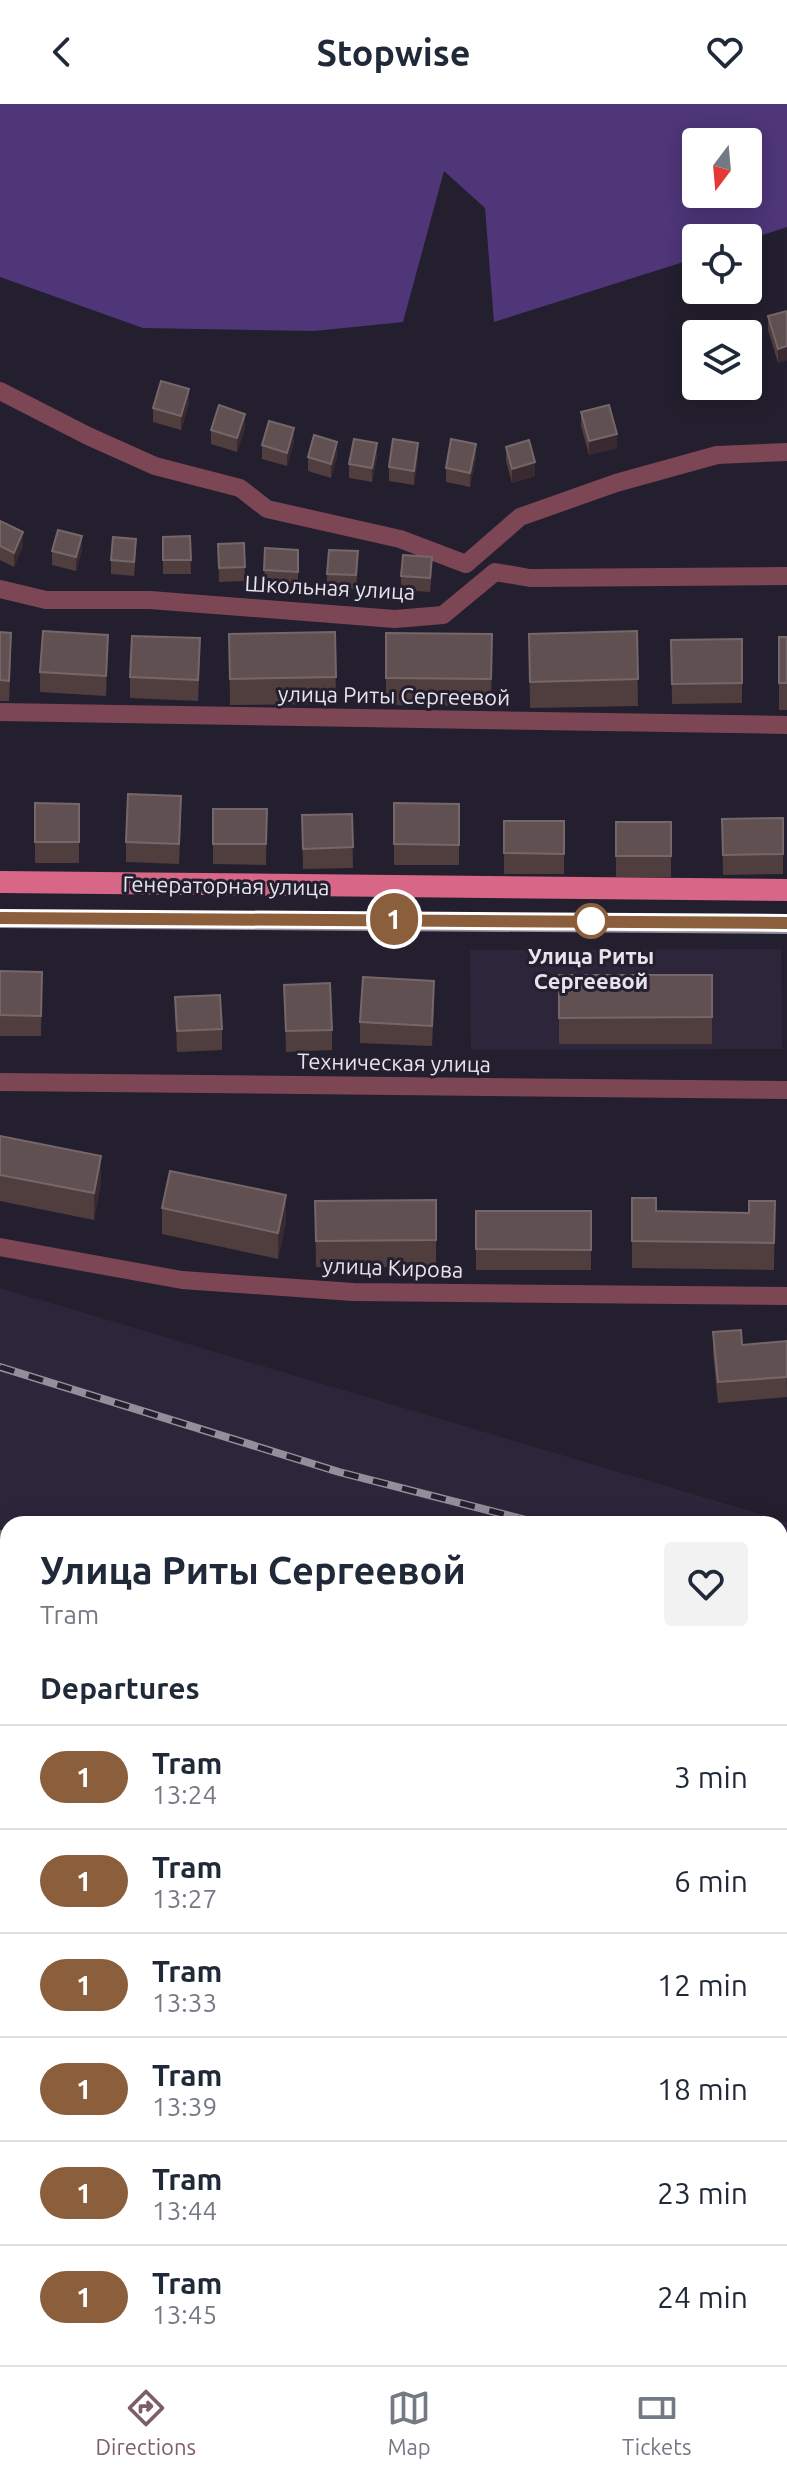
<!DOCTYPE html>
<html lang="en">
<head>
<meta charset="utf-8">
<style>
  body { margin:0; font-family:Ubuntu,sans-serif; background:#f2f2f3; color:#1f2937; height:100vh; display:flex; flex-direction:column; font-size:30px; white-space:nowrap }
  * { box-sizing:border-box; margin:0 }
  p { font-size:26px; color:#747a83 }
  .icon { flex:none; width:44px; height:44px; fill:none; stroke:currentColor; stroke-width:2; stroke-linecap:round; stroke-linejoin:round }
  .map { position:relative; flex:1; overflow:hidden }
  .details { position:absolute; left:0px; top:1412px; width:788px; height:850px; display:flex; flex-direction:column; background:#fff; border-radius:24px 24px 0 0; box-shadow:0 4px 20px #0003 }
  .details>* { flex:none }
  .badge { padding:0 16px; border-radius:26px; font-size:28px; line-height:52px }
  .needle { width:52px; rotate:196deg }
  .controls { position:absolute; left:682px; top:24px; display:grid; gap:16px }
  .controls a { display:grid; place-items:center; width:80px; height:80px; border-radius:8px; background:#fff; box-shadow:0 4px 20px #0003; font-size:40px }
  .map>.badge { position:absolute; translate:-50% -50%; box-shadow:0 0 0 4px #fff }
  h2 { padding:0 40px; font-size:30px; line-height:72px }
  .round { display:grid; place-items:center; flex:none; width:84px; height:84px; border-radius:8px; background:#f2f2f3 }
  .summary { display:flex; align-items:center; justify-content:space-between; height:136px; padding:0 40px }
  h1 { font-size:38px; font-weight:600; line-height:60px }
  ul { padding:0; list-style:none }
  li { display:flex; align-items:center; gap:24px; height:104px; padding:0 40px; border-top:2px solid #e0e1e3 }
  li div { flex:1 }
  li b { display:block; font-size:30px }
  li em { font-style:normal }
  li .badge { min-width:88px; font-weight:700; text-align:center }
  header { display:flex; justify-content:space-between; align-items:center; height:104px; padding:0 40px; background:#fff; font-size:36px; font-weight:600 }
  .tab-bar { display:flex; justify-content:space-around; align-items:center; height:112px; border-top:2px solid #e0e1e3; background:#fff; font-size:22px; color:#747a83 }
  .tab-bar a { display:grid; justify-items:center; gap:4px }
  .tab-bar .selected { color:#7f5c68 }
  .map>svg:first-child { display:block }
  .built { fill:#2d263b; fill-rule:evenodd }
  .forest { fill:#4e3679; fill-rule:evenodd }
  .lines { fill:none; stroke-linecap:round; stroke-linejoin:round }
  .minor { stroke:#7d4655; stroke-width:18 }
  .major { stroke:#d76687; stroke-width:22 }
  .tram { stroke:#928e9a; stroke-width:2 }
  .rail-casing { stroke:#928e9a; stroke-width:8 }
  .rail { stroke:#241f2e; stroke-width:5; stroke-dasharray:15; stroke-linecap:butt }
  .wall { fill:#503e3e }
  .shaded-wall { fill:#382a30 }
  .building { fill:#605051; stroke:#756769; stroke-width:2 }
  .line-casing { stroke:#fff; stroke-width:18 }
  .line { stroke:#8b5e3c; stroke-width:12 }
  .stop-dot { fill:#fff; stroke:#8b5e3c; stroke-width:4 }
  .labels { text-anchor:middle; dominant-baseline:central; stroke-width:6; stroke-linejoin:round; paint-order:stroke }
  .street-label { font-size:22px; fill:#e6e3ed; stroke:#241f2e }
  .stop-label { font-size:22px; font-weight:bold; fill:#e6e3ed; stroke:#241f2e }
</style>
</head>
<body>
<header><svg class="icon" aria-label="back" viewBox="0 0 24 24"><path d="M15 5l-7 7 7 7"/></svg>Stopwise<svg class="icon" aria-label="heart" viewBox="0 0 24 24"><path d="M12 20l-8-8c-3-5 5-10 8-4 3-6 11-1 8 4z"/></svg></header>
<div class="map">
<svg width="787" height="2261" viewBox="0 0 787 2261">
  <rect width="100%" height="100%" fill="#241f2e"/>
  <!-- built -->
  <g class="built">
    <path d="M781,845L782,945L471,946L470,846Z"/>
    <path d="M0,1184L787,1418V2261H0ZM8,1420H780V2254H8Z"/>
  </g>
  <!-- forest -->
  <path class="forest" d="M0,0H787V123L748,136V134H696V154L494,218L485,104L444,67L403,218L314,227L143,224L0,173ZM696,38H748V90H696Z"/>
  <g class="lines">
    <!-- minor -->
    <g class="minor">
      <path d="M0,287L88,332L155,362L240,384L267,405L400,435L466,460L520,413L616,379L717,351L787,348"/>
      <path d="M0,485L46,496H150L395,515L443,511L495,468L530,474L787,472"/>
      <path d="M0,608L787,621"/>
      <path d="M0,978L787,986"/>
      <path d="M0,1143L182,1176L353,1188L787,1192"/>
    </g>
    <!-- major -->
    <path class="major" d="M0,778L787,786"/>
    <!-- tram -->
    <path class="tram" d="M0,823L787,829"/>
    <!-- rail casing -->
    <g class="rail-casing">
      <g id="rail">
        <path d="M0,1263L339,1368L542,1420"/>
        <path d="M780,1481L787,1483"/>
      </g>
    </g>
    <!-- rail -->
    <use href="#rail" class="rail"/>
  </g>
  <!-- wall -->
  <g class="wall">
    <path d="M787,207V256L778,259L768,226V212Z"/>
    <path d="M189,299L181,326L153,318V304Z"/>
    <path d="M581,308L617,344L589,351L581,322Z"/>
    <path d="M245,324L237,348L211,340V326Z"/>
    <path d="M294,338L287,362L262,355V341Z"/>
    <path d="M506,343L535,372L512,379L506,357Z"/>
    <path d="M337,352L331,374L308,367V353Z"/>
    <path d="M377,353L372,378L349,374V360Z"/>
    <path d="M418,353L414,381L389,377V363Z"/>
    <path d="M476,354L470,383L446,378V364Z"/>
    <path d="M0,417L23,442L14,463L0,456Z"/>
    <path d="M190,432L191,470H163V433Z"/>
    <path d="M244,439L245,477L219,478L218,440Z"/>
    <path d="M265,444L298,446V482L264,480Z"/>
    <path d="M82,446L76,467L52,461V447Z"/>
    <path d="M136,449L134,472L111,470V456Z"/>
    <path d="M358,461L356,485L327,483V470Z"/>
    <path d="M432,467L430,488L401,486V472Z"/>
    <path d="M637,527L638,602L530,604L529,530Z"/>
    <path d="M0,528L11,549L9,597H0Z"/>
    <path d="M335,528L336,600L230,601L229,530Z"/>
    <path d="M386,529L492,530L491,602L386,601Z"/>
    <rect x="779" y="533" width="8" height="73"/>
    <path d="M742,535V599L672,600L671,536Z"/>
    <path d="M108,551L106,592L40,588V568Z"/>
    <path d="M200,555L198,597L130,594V573Z"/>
    <path d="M35,699L79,700V759H35Z"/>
    <path d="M394,699L459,700V761H394Z"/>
    <path d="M213,705H267L266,761L213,760Z"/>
    <path d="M352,710L353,764L303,765L302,711Z"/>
    <path d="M181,712L179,760L126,758V738Z"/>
    <path d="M783,714V770L723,771L722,715Z"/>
    <rect x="504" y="717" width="60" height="53"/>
    <rect x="616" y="718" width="55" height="55"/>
    <path d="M0,867L42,868L41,932H0Z"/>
    <rect x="559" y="871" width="153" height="69"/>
    <path d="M284,881L332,926V946L286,948Z"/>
    <path d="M175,893L222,925V946L177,948Z"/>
    <path d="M434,898L432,942L360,939V918Z"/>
    <path d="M0,1032L101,1079L94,1116L0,1097Z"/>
    <path d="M632,1094L656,1107L749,1109L775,1097L774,1166L632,1164Z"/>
    <path d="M436,1096V1163H316L315,1097Z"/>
    <path d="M162,1104L286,1118L278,1155L162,1130Z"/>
    <rect x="476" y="1107" width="115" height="59"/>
    <path d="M786,1226L787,1293L718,1299L713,1249V1228L742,1241L786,1237Z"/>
    <rect x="0" y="1427" width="8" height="408"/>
    <rect x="780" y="1638" width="7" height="459"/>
    <rect x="0" y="1886" width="8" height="289"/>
  </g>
  <!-- shaded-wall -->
  <g class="shaded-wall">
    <path d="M787,242V256L778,259V245Z"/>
    <path d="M760,254V267L748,272V258Z"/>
    <path d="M189,285V299L181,326V312Z"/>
    <path d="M245,310V324L237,348V334Z"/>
    <path d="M294,324V338L287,362V349Z"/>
    <path d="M617,330V344L589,351V337Z"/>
    <path d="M337,338V352L331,374V360Z"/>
    <path d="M377,339V353L372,378V364Z"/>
    <path d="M418,339V353L414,381V367Z"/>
    <path d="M476,340V354L470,383V369Z"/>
    <path d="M535,358V372L512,379V365Z"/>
    <path d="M23,428V442L14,463V449Z"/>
    <path d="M82,432V446L76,467V453Z"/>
    <path d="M108,531V551L106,592V572Z"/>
    <path d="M101,1052V1079L94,1116V1089Z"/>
    <path d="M286,1091V1118L278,1155V1129Z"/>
  </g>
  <!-- building -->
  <g class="building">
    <path d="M787,207V242L778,245L768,212Z"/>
    <path d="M749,223L760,254L748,258V230H729Z"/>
    <path d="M161,277L189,285L181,312L153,304Z"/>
    <path d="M219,301L245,310L237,334L211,326Z"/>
    <path d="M609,301L617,330L589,337L581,308Z"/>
    <path d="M269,317L294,324L287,349L262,341Z"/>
    <path d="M314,331L337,338L331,360L308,353Z"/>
    <path d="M354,335L377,339L372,364L349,360Z"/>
    <path d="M393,335L418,339L414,367L389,363Z"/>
    <path d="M451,335L476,340L470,369L446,364Z"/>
    <path d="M529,336L535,358L512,365L506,343Z"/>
    <path d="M0,417L23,428L14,449L0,442Z"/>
    <path d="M58,426L82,432L76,453L52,447Z"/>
    <path d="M190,432L191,456H163V433Z"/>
    <path d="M113,433L136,435L134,458L111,456Z"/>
    <path d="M244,439L245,463L219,464L218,440Z"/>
    <path d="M265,444L298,446V468L264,466Z"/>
    <path d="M329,446L358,447L356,471L327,470Z"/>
    <path d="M403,451L432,453L430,474L401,472Z"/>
    <path d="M43,527L108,531L106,572L40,568Z"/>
    <path d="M637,527L638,575L530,578L529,530Z"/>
    <path d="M0,528L11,529L9,577L0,576Z"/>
    <path d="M335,528L336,573L230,575L229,530Z"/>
    <path d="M386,529L492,530L491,575L386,574Z"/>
    <path d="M132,532L200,534L198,576L130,573Z"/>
    <rect x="779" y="533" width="8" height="46"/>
    <path d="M742,535V579L672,580L671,536Z"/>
    <path d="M128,690L181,692L179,740L126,738Z"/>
    <path d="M35,699L79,700V738H35Z"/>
    <path d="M394,699L459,700V741L394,740Z"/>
    <path d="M213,705H267L266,740H213Z"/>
    <path d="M352,710L353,743L303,745L302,711Z"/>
    <path d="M783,714V750L723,751L722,715Z"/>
    <path d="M504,717H564V750L504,749Z"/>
    <rect x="616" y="718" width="55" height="34"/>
    <path d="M0,867L42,868L41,912L0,911Z"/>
    <path d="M559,871H712V913L559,914Z"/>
    <path d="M363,873L434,877L432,922L360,918Z"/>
    <path d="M330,879L332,926L286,927L284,881Z"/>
    <path d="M220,891L222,925L177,927L175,893Z"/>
    <path d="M0,1032L101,1052L94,1089L0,1071Z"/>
    <path d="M170,1067L286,1091L278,1129L162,1104Z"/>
    <path d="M632,1094H656V1107L749,1109V1097H775L774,1139L632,1137Z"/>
    <path d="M436,1096V1136L316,1137L315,1097Z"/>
    <path d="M476,1107H591V1146L476,1145Z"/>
    <path d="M741,1226L742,1241L787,1237V1273L718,1278L713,1228Z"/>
    <rect x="0" y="1427" width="8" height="382"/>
    <rect x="780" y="1638" width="7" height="432"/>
    <path d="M0,1886H8V2149L0,2148Z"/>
    <rect x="262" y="2254" width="463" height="7"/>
  </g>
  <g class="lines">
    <!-- line casing -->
    <g class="line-casing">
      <path id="line" d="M0,814L787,819"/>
    </g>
    <!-- line -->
    <use href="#line" class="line"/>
  </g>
  <!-- markers -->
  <circle class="stop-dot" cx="591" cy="817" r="16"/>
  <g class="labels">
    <!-- street labels -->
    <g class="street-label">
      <text transform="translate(330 483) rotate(3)">Школьная улица</text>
      <text transform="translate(394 591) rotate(1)">улица Риты Сергеевой</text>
      <text transform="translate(226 781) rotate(1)">Генераторная улица</text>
      <text transform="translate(394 958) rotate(1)">Техническая улица</text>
      <text transform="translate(393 1163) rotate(2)">улица Кирова</text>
    </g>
    <!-- stop labels -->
    <g class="stop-label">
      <text x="591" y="851">Улица Риты<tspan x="591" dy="25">Сергеевой</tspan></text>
    </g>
  </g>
</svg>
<div class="controls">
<a><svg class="needle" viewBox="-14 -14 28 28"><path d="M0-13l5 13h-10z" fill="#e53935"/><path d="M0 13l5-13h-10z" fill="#747a83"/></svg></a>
<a><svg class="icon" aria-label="locate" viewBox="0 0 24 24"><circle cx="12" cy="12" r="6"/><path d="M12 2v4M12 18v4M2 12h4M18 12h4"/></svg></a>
<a><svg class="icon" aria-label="layers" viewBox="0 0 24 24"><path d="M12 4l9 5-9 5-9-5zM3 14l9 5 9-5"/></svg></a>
</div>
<b class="badge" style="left:394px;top:815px;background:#8b5e3c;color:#fff">1</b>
<section class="details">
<div class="summary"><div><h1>Улица Риты Сергеевой</h1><p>Tram</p></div><a class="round"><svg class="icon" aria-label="heart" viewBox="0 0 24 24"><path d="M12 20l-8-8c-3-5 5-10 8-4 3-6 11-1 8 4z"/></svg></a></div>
<h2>Departures</h2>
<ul>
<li><span class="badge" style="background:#8b5e3c;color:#fff">1</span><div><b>Tram</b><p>13:24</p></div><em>3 min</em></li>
<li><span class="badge" style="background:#8b5e3c;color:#fff">1</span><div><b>Tram</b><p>13:27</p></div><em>6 min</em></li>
<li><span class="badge" style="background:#8b5e3c;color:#fff">1</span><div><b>Tram</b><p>13:33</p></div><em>12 min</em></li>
<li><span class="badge" style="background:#8b5e3c;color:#fff">1</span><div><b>Tram</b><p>13:39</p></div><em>18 min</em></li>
<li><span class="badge" style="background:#8b5e3c;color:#fff">1</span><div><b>Tram</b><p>13:44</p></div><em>23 min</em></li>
<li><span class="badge" style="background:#8b5e3c;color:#fff">1</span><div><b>Tram</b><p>13:45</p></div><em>24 min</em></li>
</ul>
</section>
</div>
<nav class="tab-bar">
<a class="selected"><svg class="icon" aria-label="directions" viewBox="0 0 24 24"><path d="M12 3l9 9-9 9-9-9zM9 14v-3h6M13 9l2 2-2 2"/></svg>Directions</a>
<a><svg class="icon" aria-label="map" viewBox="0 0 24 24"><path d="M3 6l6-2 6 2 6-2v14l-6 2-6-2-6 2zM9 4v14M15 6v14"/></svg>Map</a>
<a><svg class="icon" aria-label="tickets" viewBox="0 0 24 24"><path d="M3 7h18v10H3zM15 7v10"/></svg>Tickets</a>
</nav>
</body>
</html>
